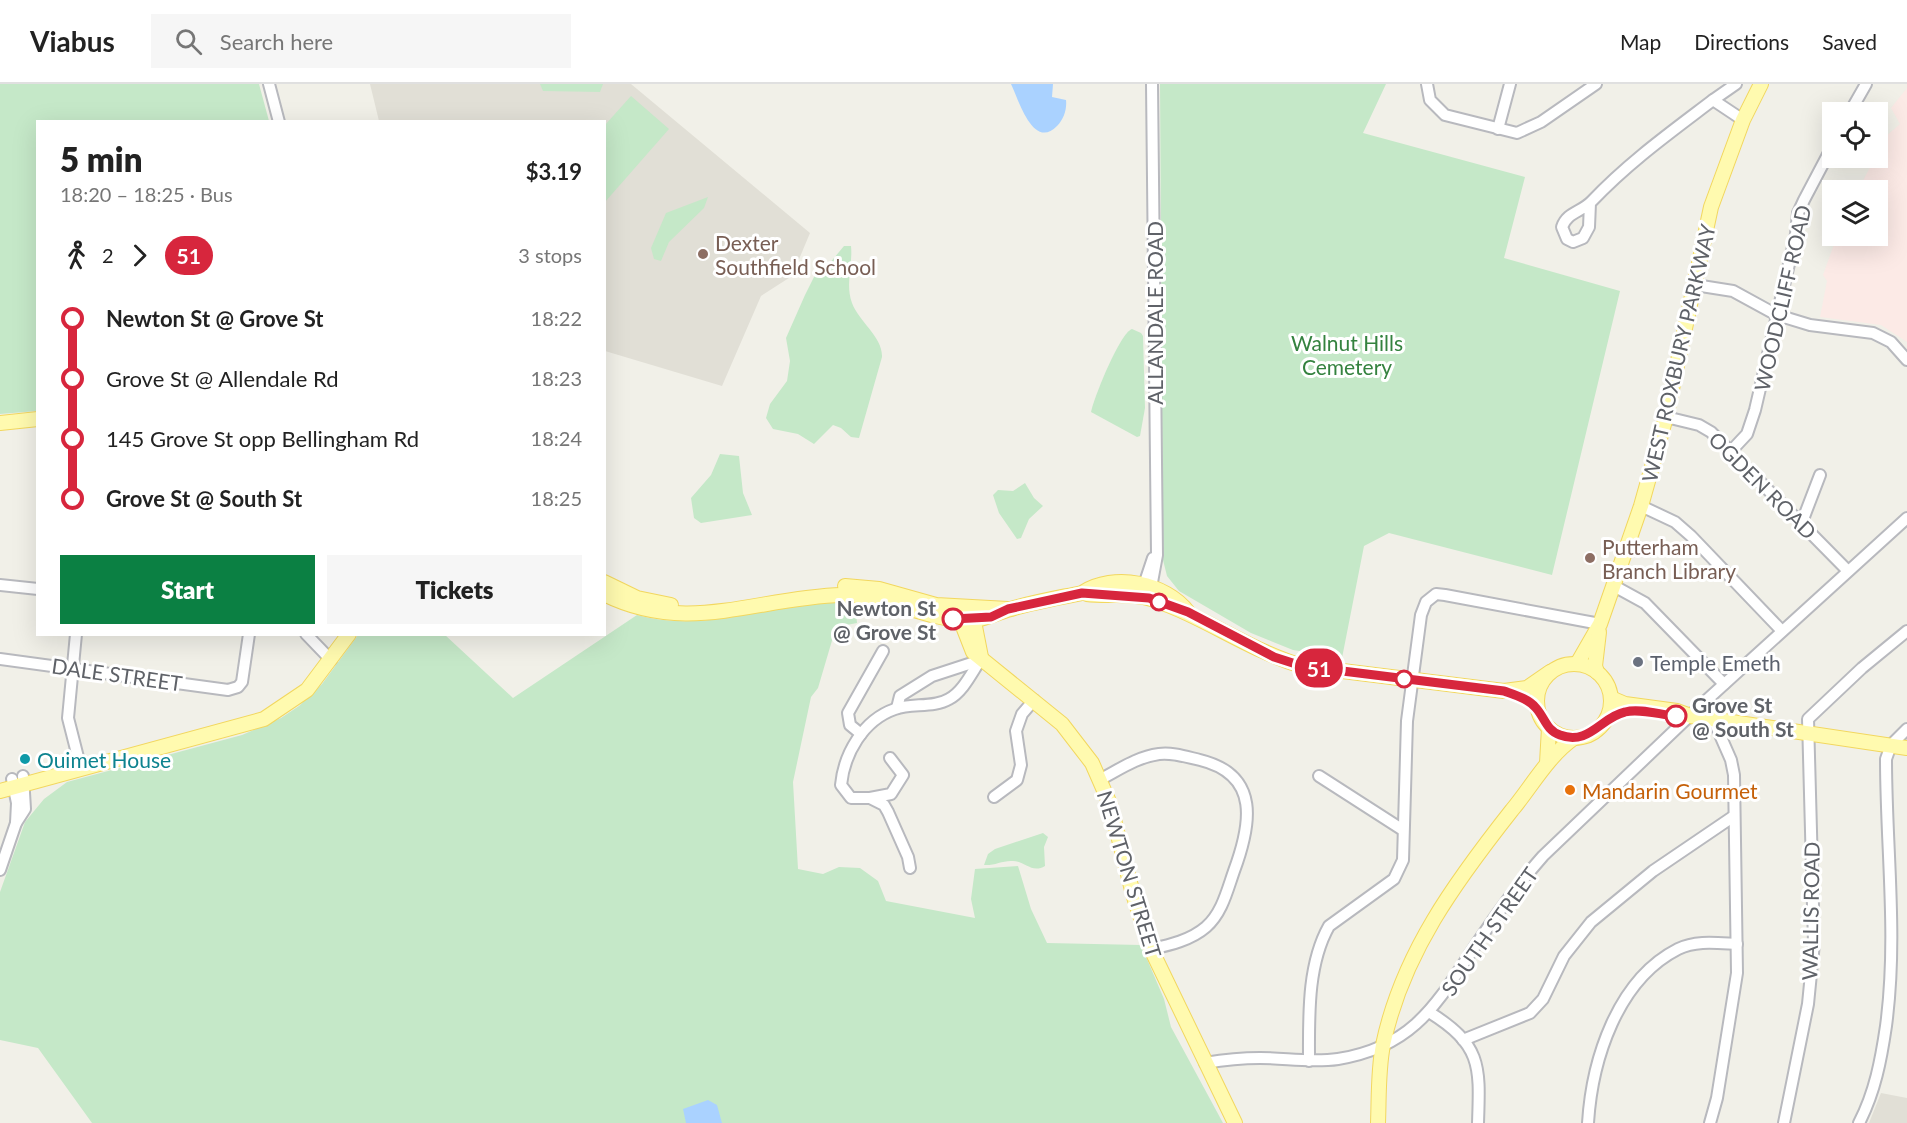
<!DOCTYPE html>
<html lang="en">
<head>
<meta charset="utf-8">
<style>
  body { margin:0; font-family:Lato,sans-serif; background:#f6f6f6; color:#222; height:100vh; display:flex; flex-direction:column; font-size:22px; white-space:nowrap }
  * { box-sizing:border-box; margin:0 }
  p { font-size:20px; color:#767676 }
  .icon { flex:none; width:33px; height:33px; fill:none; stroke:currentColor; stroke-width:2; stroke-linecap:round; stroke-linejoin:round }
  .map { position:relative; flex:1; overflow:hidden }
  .side { position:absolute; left:36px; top:36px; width:570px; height:516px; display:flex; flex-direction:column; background:#fff; border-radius:0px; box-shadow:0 6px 24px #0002 }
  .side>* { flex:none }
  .badge { padding:0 12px; border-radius:20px; font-size:21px; line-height:39px }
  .tools { position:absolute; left:1822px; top:18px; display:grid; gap:12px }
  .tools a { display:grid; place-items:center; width:66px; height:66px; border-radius:0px; background:#fff; box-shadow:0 6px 24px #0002; font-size:30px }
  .map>.badge { position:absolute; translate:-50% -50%; box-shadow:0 0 0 3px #fff }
  .legs { display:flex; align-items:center; gap:9px; height:66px; padding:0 24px; font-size:20px }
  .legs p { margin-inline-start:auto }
  .head { display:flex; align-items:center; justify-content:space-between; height:102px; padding:0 24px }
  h1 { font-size:33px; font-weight:800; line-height:45px }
  .cta { display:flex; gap:12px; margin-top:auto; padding:12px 24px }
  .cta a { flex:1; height:69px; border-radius:0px; background:#0b8043; color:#fff; font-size:24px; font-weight:800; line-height:69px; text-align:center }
  .cta a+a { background:#f6f6f6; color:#222 }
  ul { padding:0 24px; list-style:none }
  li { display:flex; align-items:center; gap:21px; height:60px; font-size:22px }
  li i { display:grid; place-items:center; width:9px; height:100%; margin:0 8px; background:currentColor }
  li i::after { content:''; width:15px; height:15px; margin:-8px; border:4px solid; border-radius:50%; background:#fff }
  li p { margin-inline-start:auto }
  li:first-child i { background:linear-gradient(#0000 50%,currentColor 0) }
  li:last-child i { background:linear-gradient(currentColor 50%,#0000 0) }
  header { display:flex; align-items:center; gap:36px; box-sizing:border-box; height:84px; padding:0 30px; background:#fff; border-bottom:2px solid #e0e0e0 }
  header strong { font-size:28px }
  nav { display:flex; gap:33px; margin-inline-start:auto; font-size:21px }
  .search { width:420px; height:54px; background:#f6f6f6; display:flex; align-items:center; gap:15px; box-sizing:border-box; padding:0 21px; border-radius:0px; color:#767676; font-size:22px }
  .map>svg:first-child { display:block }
  .education { fill:#e1dfd6 }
  .medical { fill:#fceae6 }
  .green { fill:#c5e8c8 }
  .water { fill:#aad2ff }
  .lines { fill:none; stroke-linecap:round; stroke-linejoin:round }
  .minor-casing { stroke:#b8b9be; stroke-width:14 }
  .major-casing { stroke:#f2d75f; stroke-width:16 }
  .minor { stroke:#fff; stroke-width:10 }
  .major { stroke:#fffaaf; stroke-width:14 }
  .line-1-casing { stroke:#fff; stroke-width:14 }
  .line-1 { stroke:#d7263d; stroke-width:9 }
  .education-dot { fill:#8d6e63; stroke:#fff; stroke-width:2 }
  .stop-1-dot { fill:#fff; stroke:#d7263d; stroke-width:3 }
  .worship-dot { fill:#6b7280; stroke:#fff; stroke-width:2 }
  .culture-dot { fill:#0f9aa8; stroke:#fff; stroke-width:2 }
  .food-dot { fill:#e8710a; stroke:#fff; stroke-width:2 }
  .labels { text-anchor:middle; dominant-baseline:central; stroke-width:6; stroke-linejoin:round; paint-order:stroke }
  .education-label { font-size:21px; fill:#785e54; stroke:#fff; text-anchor:start }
  .street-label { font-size:21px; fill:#5f6268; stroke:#fff }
  .park-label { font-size:21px; fill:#34823f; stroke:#fff }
  .stop-label { font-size:21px; font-weight:bold; fill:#5f6268; stroke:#fff; text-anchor:end }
  .worship-label { font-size:21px; fill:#5b616d; stroke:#fff; text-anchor:start }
  .culture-label { font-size:21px; fill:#0d838f; stroke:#fff; text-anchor:start }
  .food-label { font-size:21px; fill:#c56008; stroke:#fff; text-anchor:start }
</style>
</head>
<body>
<header>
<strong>Viabus</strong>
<div class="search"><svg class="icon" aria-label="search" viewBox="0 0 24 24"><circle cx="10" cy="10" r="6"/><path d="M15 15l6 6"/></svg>Search here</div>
<nav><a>Map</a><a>Directions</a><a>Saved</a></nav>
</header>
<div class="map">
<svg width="1907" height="1039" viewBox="0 0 1907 1039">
  <rect width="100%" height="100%" fill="#f1f0e8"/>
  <!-- education -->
  <g class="education">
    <path d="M370,0H631L810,149L792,192L761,212L722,302L605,267L604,38L379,37Z"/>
    <path d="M1881,1009L1907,1014V1039H1869Z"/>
  </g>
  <!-- medical -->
  <path class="medical" d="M1907,4V258L1881,241L1820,233L1827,197L1823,191L1837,152H1878V106H1858L1875,74H1878V67L1885,53L1900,40L1891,24Z"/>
  <!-- green -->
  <g class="green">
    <path d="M0,0H259L269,37L38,38L37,327L0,330Z"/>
    <path d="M540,0H603L600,8L543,7Z"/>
    <path d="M1160,0H1386L1363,49L1525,93L1504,174L1620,207L1552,491L1389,449L1364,462L1342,574L1293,566L1251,549L1179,507L1167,492L1163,476Z"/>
    <path d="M631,12L669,45L605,118V41Z"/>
    <path d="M708,113L704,124L669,158L661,177L654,175L651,164L666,129Z"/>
    <path d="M844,162H851C853,181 845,200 852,219C859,238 883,253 882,273L859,354L851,353L841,344L833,341L814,360L798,350L773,345L766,334L770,320L787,297L790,277L786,254L805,211L816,189L829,180Z"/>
    <path d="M1132,245L1141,249L1143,252L1145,324L1140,352L1137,353L1091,328C1094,313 1120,249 1132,245Z"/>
    <path d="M720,370L739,372L743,409L752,431L701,439L694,434L691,414L711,391Z"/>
    <path d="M1025,399L1034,414L1043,422L1029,435L1021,454L1017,455L999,429L993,411L998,406L1013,407Z"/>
    <path d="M849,518L855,519L857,539L836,543L818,604L811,613L793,698L798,785L823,790L839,783L860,784L878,797L886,817L975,834L971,815L975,785L1018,782L1031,825L1047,859L1141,861L1164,915L1171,943L1223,1039H92L38,964L0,956V808L25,738L44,715L67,698L242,651L281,634L299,622L322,600L358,551H445L513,614L637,531C707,551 778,516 849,518Z"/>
    <path d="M1043,749L1048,753L1044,763L1045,782C1032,790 1025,777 1013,777C1003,776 994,782 984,781L988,770L995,765Z"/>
  </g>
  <!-- water -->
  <g class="water">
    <path d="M1011,0H1053L1052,13L1066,16C1067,25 1064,35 1057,42C1033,67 1018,14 1011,0Z"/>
    <path d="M708,1016L717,1021L722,1039H686L683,1025Z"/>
  </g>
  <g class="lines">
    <!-- minor casing -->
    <g class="minor-casing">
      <g id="minor">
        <path d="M269,0L279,38"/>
        <path d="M1427,0L1430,16L1445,31L1517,49L1541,38L1596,0"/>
        <path d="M1713,16L1736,0"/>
        <path d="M1850,28L1866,0"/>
        <path d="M1498,45L1510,0"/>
        <path d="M1590,119L1589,143L1583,154L1573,158L1567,155L1562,143C1567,128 1582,128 1592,117C1629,78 1671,48 1713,16L1743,36"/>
        <path d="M1695,201L1733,207L1777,231L1810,241L1873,249L1891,258L1907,276"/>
        <path d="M1666,333L1699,341L1711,348L1848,487"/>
        <path d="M1732,366L1747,350L1755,326L1796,150L1798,129L1804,116L1833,61"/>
        <path d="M1641,422L1675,438L1691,452L1782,547"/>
        <path d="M1802,438L1820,391"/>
        <path d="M0,501L38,505"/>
        <path d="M1614,502L1645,519L1724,600"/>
        <path d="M1147,508L1146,495L1153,474"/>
        <path d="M1150,509L1157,471L1152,0"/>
        <path d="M76,550L68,634L81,685"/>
        <path d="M306,550L331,576"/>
        <path d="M0,575L228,606L238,603L242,598L249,550"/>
        <path d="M897,624L900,612L932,592L981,576"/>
        <path d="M861,650L850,641L848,629L883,567"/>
        <path d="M890,674L903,691L891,710L870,714L884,721L888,728L908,773L910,784"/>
        <path d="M1319,692L1403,746"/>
        <path d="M12,695L17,719L16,739"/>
        <path d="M1101,695C1120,685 1137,673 1159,670C1172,668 1187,673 1200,676C1261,691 1251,741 1234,787C1227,807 1222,829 1206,843C1191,856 1170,861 1151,865"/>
        <path d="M994,713L1017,696L1021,681L1016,647L1022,630L1034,616"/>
        <path d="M870,714H851L841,701C844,670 863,636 895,625C911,619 934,624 949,615C963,608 972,588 981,575"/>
        <path d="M0,786L16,739L25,725L23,692"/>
        <path d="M1429,928C1482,961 1480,982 1478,1039"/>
        <path d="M1463,956L1530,929L1543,915L1564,872L1591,838L1653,787L1734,732"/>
        <path d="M1309,977C1309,933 1307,881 1329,842L1394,795L1403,776L1407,637L1421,531L1426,518L1436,510L1445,511L1600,540"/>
        <path d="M1205,979C1223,976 1242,974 1260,974C1286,974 1311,979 1338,975C1419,962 1440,913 1482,852C1501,824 1520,798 1543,772L1699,623L1907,434"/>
        <path d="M1588,1039C1592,976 1617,896 1678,865C1696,856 1717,859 1737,860"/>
        <path d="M1710,1039L1717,1014L1737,889L1734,691L1731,676L1713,635"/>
        <path d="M1784,1039L1808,920L1814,859L1808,635L1862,584L1907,547"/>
        <path d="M1859,1039C1875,1008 1881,976 1886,942C1898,852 1886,765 1886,675L1891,661L1907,645"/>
      </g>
    </g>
    <!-- major casing -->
    <g class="major-casing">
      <g id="major">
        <path d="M0,339L38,335"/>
        <path d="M604,498L637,514L671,521"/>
        <path d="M845,502L879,505L936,521L1008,525"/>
        <path d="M604,510C688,552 757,513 842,511C884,510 921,534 962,536C985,537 992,530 1011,525C1034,518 1058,514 1082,509C1114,488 1166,499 1188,528"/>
        <path d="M1087,510C1108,513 1131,508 1151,515C1204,532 1248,566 1302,582L1504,607L1527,604L1550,588"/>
        <path d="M962,524L964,545L973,568L1062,640L1092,679L1110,720L1133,810L1151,865L1235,1039"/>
        <path d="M972,527L981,573"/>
        <path d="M1577,580L1600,540L1641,422L1666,333L1711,123L1743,36L1761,0"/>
        <circle cx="1574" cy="617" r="37"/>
        <path d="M1597,588L1595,582L1599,548"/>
        <path d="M1611,614L1625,620L1677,627L1691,632L1907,664"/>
        <path d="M1547,679L1549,644"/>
        <path d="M0,707L264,635L307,606L349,550"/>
        <path d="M1378,1039C1379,1014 1378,986 1383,961C1402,870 1456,797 1512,726C1532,702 1548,672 1574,654"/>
      </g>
    </g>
    <!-- minor -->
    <use href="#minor" class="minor"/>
    <!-- major -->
    <use href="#major" class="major"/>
  </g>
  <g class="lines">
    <!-- line-1 casing -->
    <g class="line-1-casing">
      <path id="line-1" d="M953,535L991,533L1008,525L1082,509L1149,514L1188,528L1274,573L1302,582L1504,607C1515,611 1529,615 1536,624C1545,634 1546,646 1560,651C1589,662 1601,633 1625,628C1640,624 1661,631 1676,632"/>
    </g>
    <!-- line-1 -->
    <use href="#line-1" class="line-1"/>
  </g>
  <!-- markers -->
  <g class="education-dot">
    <circle cx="703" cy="170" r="6"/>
    <circle cx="1590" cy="474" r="6"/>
  </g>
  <g class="stop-1-dot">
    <circle cx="1159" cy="518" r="8"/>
    <circle cx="953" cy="535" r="10"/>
    <circle cx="1404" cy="595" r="8"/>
    <circle cx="1676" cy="632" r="10"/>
  </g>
  <circle class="worship-dot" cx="1638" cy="578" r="6"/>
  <circle class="culture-dot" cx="25" cy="675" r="6"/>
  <circle class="food-dot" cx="1570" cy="706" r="6"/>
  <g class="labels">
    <!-- education labels -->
    <g class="education-label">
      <text x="715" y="158">Dexter<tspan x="715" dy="24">Southfield School</tspan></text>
      <text x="1602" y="462">Putterham<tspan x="1602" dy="24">Branch Library</tspan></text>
    </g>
    <!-- street labels -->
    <g class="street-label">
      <text transform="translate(1782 214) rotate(-77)">WOODCLIFF ROAD</text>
      <text transform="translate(1154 229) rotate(-90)">ALLANDALE ROAD</text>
      <text transform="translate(1678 269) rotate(-77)">WEST ROXBURY PARKWAY</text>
      <text transform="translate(1763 401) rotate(45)">OGDEN ROAD</text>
      <text transform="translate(117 590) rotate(8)">DALE STREET</text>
      <text transform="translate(1130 790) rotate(73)">NEWTON STREET</text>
      <text transform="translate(1810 827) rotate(-89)">WALLIS ROAD</text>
      <text transform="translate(1489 847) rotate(-55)">SOUTH STREET</text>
    </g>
    <!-- park labels -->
    <g class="park-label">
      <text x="1347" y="258">Walnut Hills<tspan x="1347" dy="24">Cemetery</tspan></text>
    </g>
    <!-- stop labels -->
    <g class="stop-label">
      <text x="936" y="523">Newton St<tspan x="936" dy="24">@ Grove St</tspan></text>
      <text x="1692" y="620" text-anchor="start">Grove St<tspan x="1692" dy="24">@ South St</tspan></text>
    </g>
    <!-- worship labels -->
    <g class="worship-label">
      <text x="1650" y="578">Temple Emeth</text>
    </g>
    <!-- culture labels -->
    <g class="culture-label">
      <text x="37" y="675">Ouimet House</text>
    </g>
    <!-- food labels -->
    <g class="food-label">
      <text x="1582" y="706">Mandarin Gourmet</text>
    </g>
  </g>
</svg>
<div class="tools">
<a><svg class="icon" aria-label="locate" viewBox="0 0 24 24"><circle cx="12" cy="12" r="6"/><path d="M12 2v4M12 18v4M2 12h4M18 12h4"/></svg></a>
<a><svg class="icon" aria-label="layers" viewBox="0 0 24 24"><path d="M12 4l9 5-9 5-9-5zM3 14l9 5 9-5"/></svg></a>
</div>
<b class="badge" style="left:1319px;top:584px;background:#d7263d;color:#fff">51</b>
<section class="side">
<div class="head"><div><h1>5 min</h1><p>18:20 – 18:25 · Bus</p></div><b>$3.19</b></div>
<div class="legs"><svg class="icon" aria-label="walk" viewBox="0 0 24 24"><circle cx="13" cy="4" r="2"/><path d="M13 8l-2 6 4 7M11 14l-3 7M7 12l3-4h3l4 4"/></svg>2<svg class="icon" aria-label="forward" viewBox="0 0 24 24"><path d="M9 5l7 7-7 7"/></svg><b class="badge" style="background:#d7263d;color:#fff">51</b><p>3 stops</p></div>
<ul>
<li><i style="color:#d7263d"></i><b>Newton St @ Grove St</b><p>18:22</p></li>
<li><i style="color:#d7263d"></i><span>Grove St @ Allendale Rd</span><p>18:23</p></li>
<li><i style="color:#d7263d"></i><span>145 Grove St opp Bellingham Rd</span><p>18:24</p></li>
<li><i style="color:#d7263d"></i><b>Grove St @ South St</b><p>18:25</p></li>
</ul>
<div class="cta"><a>Start</a><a>Tickets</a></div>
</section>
</div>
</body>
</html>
